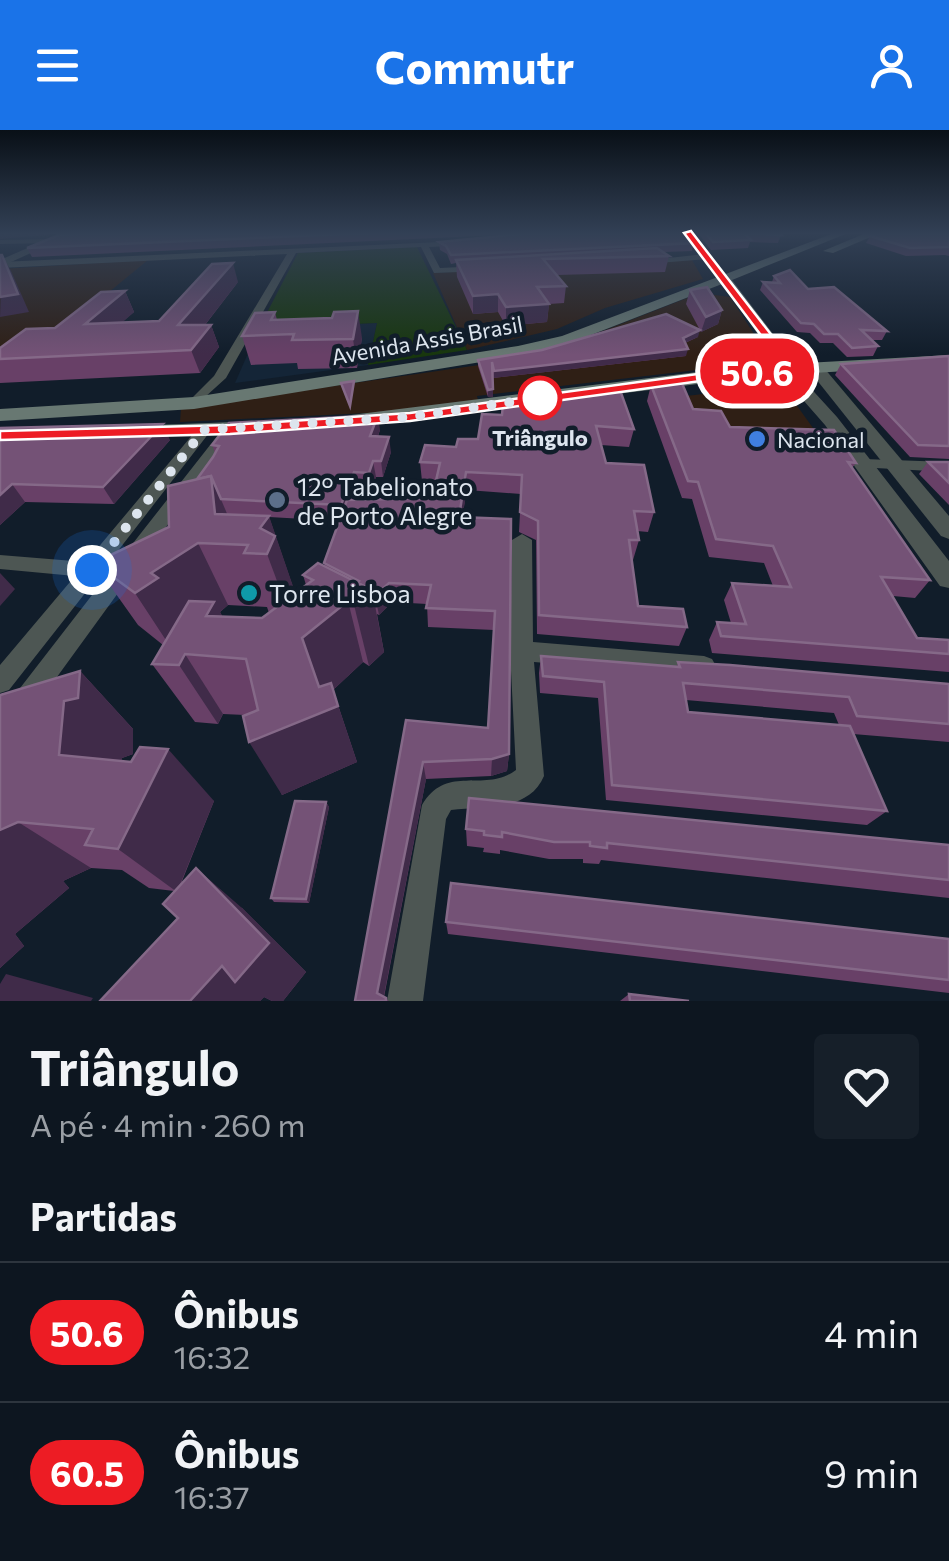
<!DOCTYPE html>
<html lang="pt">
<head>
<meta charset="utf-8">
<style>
  body { margin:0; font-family:Commissioner,sans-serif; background:#161f29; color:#f1f3f6; height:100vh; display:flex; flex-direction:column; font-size:38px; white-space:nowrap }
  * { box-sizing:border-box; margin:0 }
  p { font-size:32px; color:#9a9fa5 }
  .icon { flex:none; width:55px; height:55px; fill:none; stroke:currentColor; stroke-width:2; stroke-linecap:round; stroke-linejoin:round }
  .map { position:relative; height:871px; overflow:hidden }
  .drawer { display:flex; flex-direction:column; background:#0d1620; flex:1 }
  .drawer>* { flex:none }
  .badge { padding:0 20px; border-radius:32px; font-size:35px; line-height:65px }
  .you { position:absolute; width:50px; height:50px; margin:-25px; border:8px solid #fff; border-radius:50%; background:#1a73e8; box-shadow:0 0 0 15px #1a73e833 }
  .map>.badge { position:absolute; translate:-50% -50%; box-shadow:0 0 0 5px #fff }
  h2 { padding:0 30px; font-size:38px; line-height:90px }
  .round { display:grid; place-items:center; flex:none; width:105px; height:105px; border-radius:10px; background:#161f29 }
  .overview { display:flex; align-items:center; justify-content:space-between; height:170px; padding:0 30px }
  h1 { font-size:48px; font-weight:700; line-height:75px }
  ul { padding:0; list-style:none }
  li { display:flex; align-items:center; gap:30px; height:140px; padding:0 30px; border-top:2px solid #2d353e }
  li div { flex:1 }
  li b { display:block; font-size:38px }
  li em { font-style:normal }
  li .badge { min-width:110px; font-weight:700; text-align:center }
  header { display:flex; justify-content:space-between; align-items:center; height:130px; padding:0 30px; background:#1a73e8; color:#fff; font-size:45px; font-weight:700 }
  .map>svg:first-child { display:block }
  .commercial { fill:#2f1f15 }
  .built { fill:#142537 }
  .green { fill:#18370d }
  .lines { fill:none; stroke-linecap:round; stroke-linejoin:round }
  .minor { fill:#4d5653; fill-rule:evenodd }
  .tertiary { fill:#4d5653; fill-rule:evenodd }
  .secondary { fill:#687872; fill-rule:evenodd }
  .wall { fill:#684067; fill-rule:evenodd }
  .shaded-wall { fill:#402b49 }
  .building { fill:#745276; stroke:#856988; stroke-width:2.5 }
  .line { fill:#ed1c24; stroke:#fff; stroke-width:2.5 }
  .walk { stroke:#dde5ee; stroke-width:10; stroke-dasharray:0 18 }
  .stop-dot { fill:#fff; stroke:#ed1c24; stroke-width:5 }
  .shop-dot { fill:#3f7fe0; stroke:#111d2a; stroke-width:4 }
  .service-dot { fill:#5c6f8a; stroke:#111d2a; stroke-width:4 }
  .culture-dot { fill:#0f9aa8; stroke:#111d2a; stroke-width:4 }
  .labels { text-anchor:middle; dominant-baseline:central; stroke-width:9; stroke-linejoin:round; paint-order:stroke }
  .far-street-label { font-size:22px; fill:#dde5ee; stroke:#111d2a }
  .far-stop-label { font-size:22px; font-weight:bold; fill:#dde5ee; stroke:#111d2a }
  .far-poi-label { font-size:22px; fill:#dde5ee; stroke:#111d2a; text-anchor:start }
  .poi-label { font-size:25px; fill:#dde5ee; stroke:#111d2a; text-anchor:start }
</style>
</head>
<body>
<header><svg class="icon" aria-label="menu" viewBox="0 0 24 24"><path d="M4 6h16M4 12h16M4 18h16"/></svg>Commutr<svg class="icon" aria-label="person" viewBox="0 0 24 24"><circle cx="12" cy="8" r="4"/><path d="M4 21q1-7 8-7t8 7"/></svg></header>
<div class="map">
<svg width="949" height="871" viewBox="0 0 949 871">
  <rect width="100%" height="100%" fill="#111d2a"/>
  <!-- commercial -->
  <g class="commercial">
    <path d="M148,130L42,217L0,253V139Z"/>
    <path d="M692,130L703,149L605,178L557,199L467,220L433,143Z"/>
    <path d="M700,163L730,167L769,227L756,233L477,266L478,270L389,282L180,292L181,278L486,234L567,215Z"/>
    <path d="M782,255L826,316L708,353L677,267Z"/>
  </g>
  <!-- built -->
  <path class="built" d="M377,193L368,235L235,253L259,198Z"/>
  <!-- green -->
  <path class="green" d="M417,117L467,220L368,235L377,193L259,198L298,123Z"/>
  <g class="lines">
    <!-- minor -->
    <g class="minor">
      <path d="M54,109L51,113L0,114V110Z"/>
      <path d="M462,111L465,115L429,117L440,138L481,136L484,141L434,143L421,117L296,123L226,248L194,277L187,273L214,246L287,124L0,138V132Z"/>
      <path d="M705,124L708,129L645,134L641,131Z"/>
      <path d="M230,295L235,296V302L9,613L0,616V584L106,447L97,448L9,560L0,563V535L75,446L0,439V425L86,432L199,297H209V303L107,435L112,440L225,296Z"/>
      <path d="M863,329L949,332V342L857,337L855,334Z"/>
      <path d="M522,404L532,410L533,512L704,526L712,529L716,536L712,543L704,546L534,532L544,646C529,682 483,676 451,680L446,689L423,871H387L422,675C447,633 484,664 516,640L510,521L512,410Z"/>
    </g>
    <!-- tertiary -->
    <g class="tertiary">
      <path d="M62,103H75L0,137V130Z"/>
      <path d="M683,103H693L727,149H719Z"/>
      <path d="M812,238H824L949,386V409L941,406L812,244Z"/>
      <path d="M782,240H794L837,287L949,431V458L940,456L825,295L782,246Z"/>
    </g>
    <!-- secondary -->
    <g class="secondary">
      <path d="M834,103H848L732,150L792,229L788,234L949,225V235L762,246L343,298L333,292L343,286L770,233L775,228L722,154L573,212L518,226L194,279L0,291V279L194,267L518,216L562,206Z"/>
      <path d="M866,103H880L833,123L823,121Z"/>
      <path d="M260,291L270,297L267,301L128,308L118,302L128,296Z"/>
    </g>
  </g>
  <!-- wall -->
  <g class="wall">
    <path d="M94,103H523L694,113L692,121L664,122L669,126L665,142L557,145L566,156L564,173L549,174L547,192L506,196L498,182L473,184L457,147L456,133L451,134L447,124L440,120L439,112L522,104L32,127L27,118Z"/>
    <path d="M698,103H779L781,105L778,113L750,112L748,118L711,120Z"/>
    <path d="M949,103V126L945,125L906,126L866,113L870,106Z"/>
    <path d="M774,146L808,159L887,201L882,210H871L878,216L873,226L847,227L833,213H820L810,203L797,202L760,160L763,152H772Z"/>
    <path d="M238,152L205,195H211L219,217L200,243L0,253V218L55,198L125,161L134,182L122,192L159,191Z"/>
    <path d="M690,160L722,180L718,194L701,202L686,174Z"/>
    <path d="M275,182L277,190L362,208L357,238L298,239L297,233L251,235L242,206Z"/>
    <path d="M698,207L685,213L686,226L493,248V267H488L478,236V230Z"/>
    <path d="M949,226V329L910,327L835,245L841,234Z"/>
    <path d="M651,255L693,279L730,297L856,333L852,338L930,450L915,468L893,466L917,508L949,524V542L712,523L709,510L717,492L731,493L724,470L732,453L773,456L764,433L709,427L692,369L682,368L647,271Z"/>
    <path d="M600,260L634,299L629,317L601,315L606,333L654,382L648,402L637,401L639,410L633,430H632L638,476L687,497L679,516L537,504L536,410L519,402L521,364L467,360L462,387L511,389L509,624L507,641L491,646L426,649L384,867L389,871H355L406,590L488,598L494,500L428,497L427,474L392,472L379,485L377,484L384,522L369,536L363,532L333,560L357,632L282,665L245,585L223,584L218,594L195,592L152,534L163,515L138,495L94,433L169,397L197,349L215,323L212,315L380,300L378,306L391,322L383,347H376L372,359L357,358L352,370L432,368L436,352L422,351L420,332L456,317L478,309L502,285L553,274V268L599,266ZM269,387L340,391L324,433L325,436L303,445L306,455L295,463ZM228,475L267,477L269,483L262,488L222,486L220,482Z"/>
    <path d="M0,298L170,310L114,374L25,372L0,395Z"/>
    <path d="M928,332H949V375L919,344Z"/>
    <path d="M541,526L677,536L678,532L949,554V612L853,604L887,681L867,695L606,670L598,568L540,563L539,543ZM686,570L834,583L839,595L688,582Z"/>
    <path d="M80,541L133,599V624L122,628V631L214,671L180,756L242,778L306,842L283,871H272L264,867L260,871H100L178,788L174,761L149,758L122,740L91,738L63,751L69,758L15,804L24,816L0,838V565Z"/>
    <path d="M326,672L329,677L309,773L274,772L271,768Z"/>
    <path d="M466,699L949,715V768L601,730L599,734L583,733V729H549L500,720V724L483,722L484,718L467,716Z"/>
    <path d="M446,792L949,809V863L448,804Z"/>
    <path d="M629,864L689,871H620Z"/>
  </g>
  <!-- shaded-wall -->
  <g class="shaded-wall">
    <path d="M0,103H53L47,105L0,109Z"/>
    <path d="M2,125L11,141L29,182L0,187Z"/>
    <path d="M233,133L238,152L187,218L178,195Z"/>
    <path d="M125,161L134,182L96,216L85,194Z"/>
    <path d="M498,164V182L473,184V166Z"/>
    <path d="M549,174L547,192L506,196V177Z"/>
    <path d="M722,180L718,194L701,202L706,187Z"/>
    <path d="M358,181L362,208L357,238L353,209Z"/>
    <path d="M211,195L219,217L200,243L191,220Z"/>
    <path d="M700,200L698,207L682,214L683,208Z"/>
    <path d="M688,219L686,226L493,248L494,241Z"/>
    <path d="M493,259V267H488V260Z"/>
    <path d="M378,285L380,300L372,322L370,306Z"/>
    <path d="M163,294L170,310L114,374L103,357Z"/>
    <path d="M389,307L391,322L383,347L381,331Z"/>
    <path d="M373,331L376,347L372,359L369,343Z"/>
    <path d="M354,342L357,358L344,391L341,375Z"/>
    <path d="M466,342L467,360L459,406V387Z"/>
    <path d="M211,346L237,407L215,384Z"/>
    <path d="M12,354L25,372L0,395V365Z"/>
    <path d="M269,386L297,468L290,486L267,424L260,398Z"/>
    <path d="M198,413L228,475L220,482L244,529L175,524L135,463L151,443Z"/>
    <path d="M0,443L15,459L0,476Z"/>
    <path d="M389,453L392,472L379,485L375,466Z"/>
    <path d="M372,460L384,522L369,536L354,475Z"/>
    <path d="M348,471L363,532L333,560L357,632L282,665L249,612L302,508Z"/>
    <path d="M185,524L223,584L218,594L179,535Z"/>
    <path d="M80,541L133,599V624L122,628L121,677L59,625L64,571Z"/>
    <path d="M168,619L214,671L177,762L118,719Z"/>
    <path d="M509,624L507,641L491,646L492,629Z"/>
    <path d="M423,632L426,649L383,870L377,863Z"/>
    <path d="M326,672L329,677L309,773L306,769Z"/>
    <path d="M18,692L91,738L63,751L69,758L15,804L24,816L0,838V700Z"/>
    <path d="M196,738L242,778L306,842L283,871H272L264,867L260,871H190Z"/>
    <path d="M6,844L93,868L91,871H0V854Z"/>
  </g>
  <!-- building -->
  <g class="building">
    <path d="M94,103H371L27,118L59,105Z"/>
    <path d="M530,103H686L694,113L451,125L446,116L439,112Z"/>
    <path d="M705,103H779L781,105L744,103L751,110L713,112Z"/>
    <path d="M878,103H949V117L910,118L870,106Z"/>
    <path d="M657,118L669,126L543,129L566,156L537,157L549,174L506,177L498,164L473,166L456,130Z"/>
    <path d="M0,125H2L18,164L0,167Z"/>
    <path d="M233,133L178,195H211L191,220L0,229V218L26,199L55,198L101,162L125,161L85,194L159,191L212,134Z"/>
    <path d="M790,140L808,159L834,157L887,201L861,200L878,216L852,218L838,204H824L814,194L801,193L763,152L780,153L774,146Z"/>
    <path d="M707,157L722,180L706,187L690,160Z"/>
    <path d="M358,181L353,209L292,210L294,204L242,206L255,183L275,182L271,190L332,188L334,182Z"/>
    <path d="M666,184L700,200L683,208L688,219L494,241L492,232L493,259L488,260L478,230L542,220Z"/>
    <path d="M949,226V316L918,315L841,234Z"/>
    <path d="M354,251L350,276L341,253Z"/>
    <path d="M681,251L693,279L721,281L730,297L834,300L856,333L848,332L930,450L881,447L917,508L949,510V524L721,506L717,492L746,494L732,453L791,457L773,416L716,409L698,352L688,351L651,255Z"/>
    <path d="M600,260H620L634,299L596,296L606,333L644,335L654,382L634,381L639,410H629L638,476L683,479L687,497L539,485L538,391L520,382L522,345L466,342L459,387L511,389L509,624L492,629L423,632L377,863L386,868V871H355L406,590L488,598L495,481L426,478L431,455L389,453L375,466L373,465L372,460L357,453L359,451L324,433L347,370L432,368L440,333L420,332L425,315L456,317L458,309H478L482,284L502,285L503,274H554L553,268L601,265Z"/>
    <path d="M378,285L370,306L389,307L381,331H373L369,343L354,342L341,375L221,369L211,346L197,349L213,327L219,316L212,315L229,293Z"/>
    <path d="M163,294L103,357L12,354L0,365V298Z"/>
    <path d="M928,332H949V353Z"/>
    <path d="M211,346L215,384L269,386L260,398L275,406L267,424L244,423L248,415L198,413L151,443L158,448L135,463L94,433L169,397L168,356Z"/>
    <path d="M318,433L372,460L354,475L348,471L302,508L319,557L331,553L338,576L249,612L243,586L258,580L246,529L185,524L179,535L152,534L189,471L214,472L206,486L262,488L313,450L303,445Z"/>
    <path d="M541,526L680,537L678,532L730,535L949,554V594L857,586L849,567L683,553L688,582L850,596L887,681L612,655L604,552L543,546Z"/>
    <path d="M80,541L78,568L64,571L59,625L131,632L140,617L168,619L118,719L85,715L93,699L18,692L0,700V565Z"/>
    <path d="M469,668L949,715V750L607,713V718L590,716V712H554L502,702V707L484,705V701L466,699Z"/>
    <path d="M295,671L326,672L306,769L271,768Z"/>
    <path d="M196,738L269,813L235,852L222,836L190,871H100L178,788L163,774Z"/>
    <path d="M451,753L949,809V850L446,792Z"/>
    <path d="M629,864L689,871H630Z"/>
  </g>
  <!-- sky -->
  <linearGradient id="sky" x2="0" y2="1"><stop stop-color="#091017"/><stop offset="0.46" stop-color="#324055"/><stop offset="1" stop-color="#324055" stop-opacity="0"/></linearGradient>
  <rect width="949" height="225" fill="url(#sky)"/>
  <!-- line -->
  <path class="line" d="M691,101L790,229L780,240L410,291L230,304L0,310V301L230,295L410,283L772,234L778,228L684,103Z"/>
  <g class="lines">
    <!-- walk -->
    <path class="walk" d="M92,440L204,300L410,287L540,268"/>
  </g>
  <!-- markers -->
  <circle class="stop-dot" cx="540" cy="268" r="20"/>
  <circle class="shop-dot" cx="757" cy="309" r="10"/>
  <circle class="service-dot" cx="277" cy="370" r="10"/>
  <circle class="culture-dot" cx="249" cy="463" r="10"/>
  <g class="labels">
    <!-- far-street labels -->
    <g class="far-street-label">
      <text transform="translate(427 210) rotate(-10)">Avenida Assis Brasil</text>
    </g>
    <!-- far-stop labels -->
    <g class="far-stop-label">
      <text x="540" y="307">Triângulo</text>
    </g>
    <!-- far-poi labels -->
    <g class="far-poi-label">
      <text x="777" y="309">Nacional</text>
    </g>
    <!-- poi labels -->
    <g class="poi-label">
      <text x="297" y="356">12° Tabelionato<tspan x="297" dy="29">de Porto Alegre</tspan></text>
      <text x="269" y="463">Torre Lisboa</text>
    </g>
  </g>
</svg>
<div class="you" style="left:92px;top:440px"></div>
<b class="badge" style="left:757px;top:241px;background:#ed1c24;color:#fff">50.6</b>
</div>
<section class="drawer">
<div class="overview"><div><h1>Triângulo</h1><p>A pé · 4 min · 260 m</p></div><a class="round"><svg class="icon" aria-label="heart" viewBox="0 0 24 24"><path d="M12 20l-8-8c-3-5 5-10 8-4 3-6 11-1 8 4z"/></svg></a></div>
<h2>Partidas</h2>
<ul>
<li><span class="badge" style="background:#ed1c24;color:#fff">50.6</span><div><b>Ônibus</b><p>16:32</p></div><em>4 min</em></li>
<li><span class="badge" style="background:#ed1c24;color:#fff">60.5</span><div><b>Ônibus</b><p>16:37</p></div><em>9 min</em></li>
</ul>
</section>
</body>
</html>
